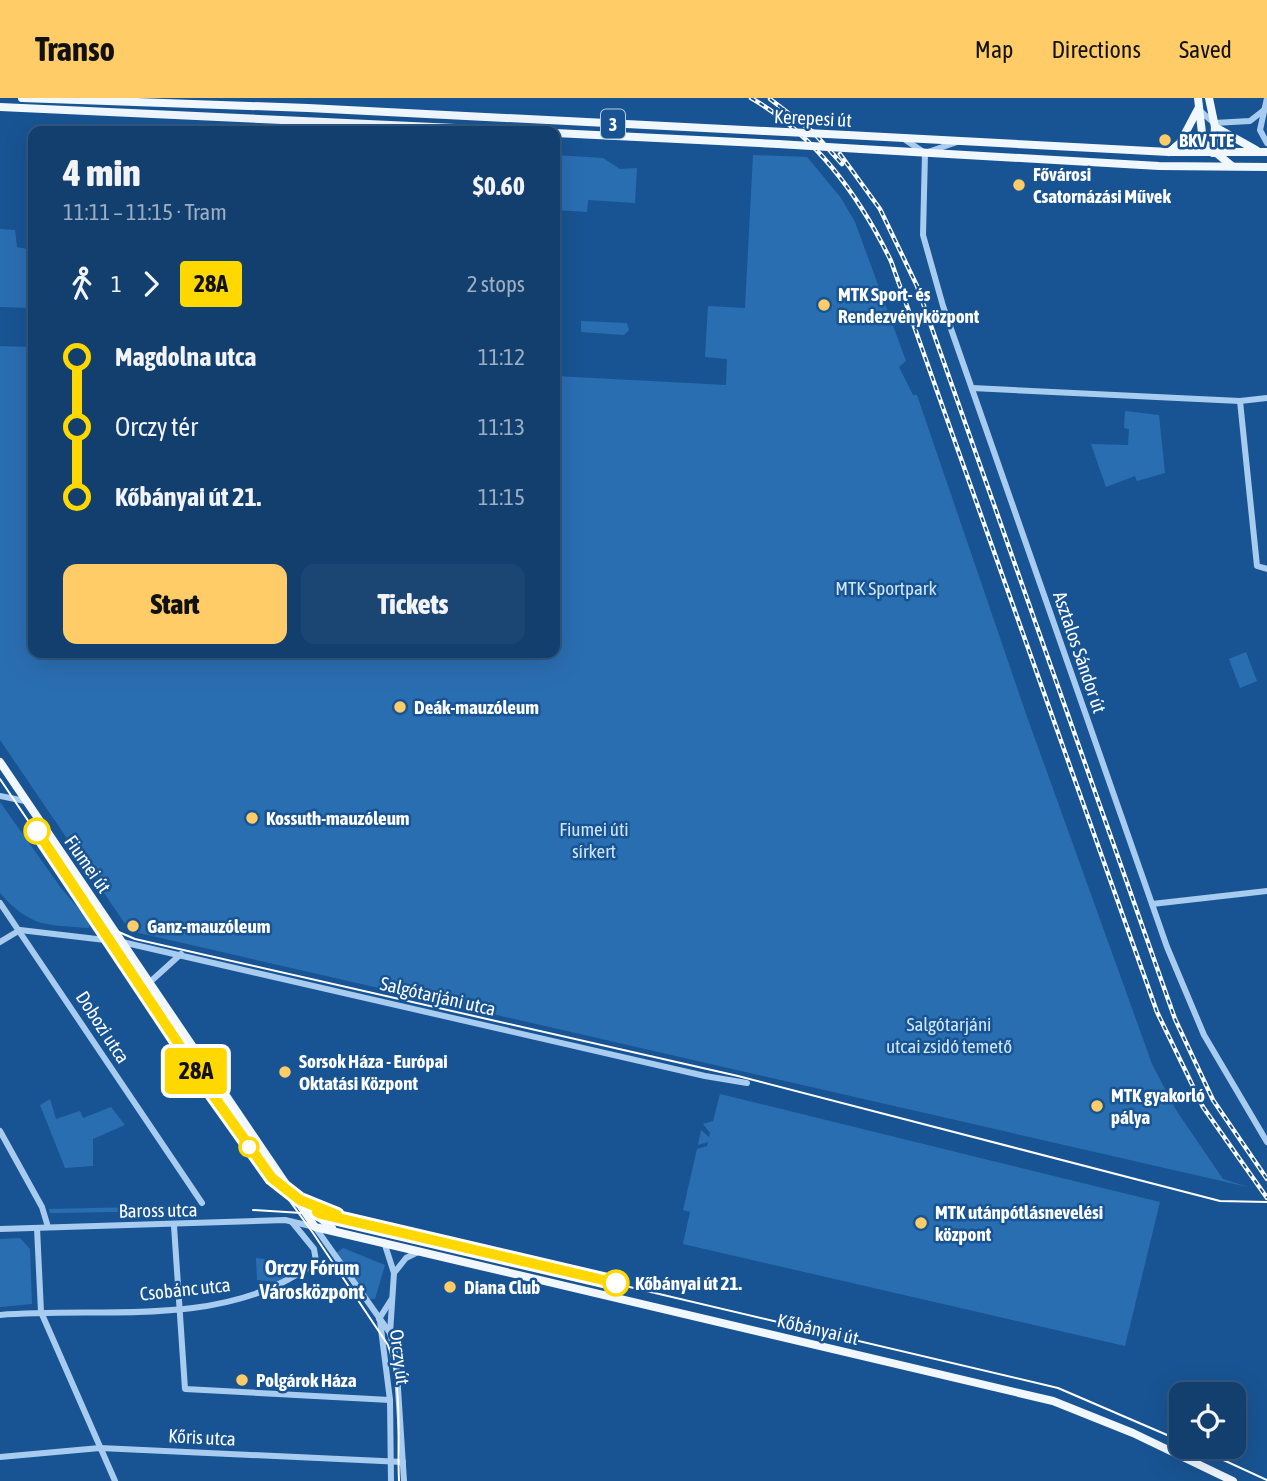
<!DOCTYPE html>
<html lang="en">
<head>
<meta charset="utf-8">
<style>
  body { margin:0; font-family:"Asap Condensed",sans-serif; background:#1b4673; color:#f1f3f6; height:100vh; display:flex; flex-direction:column; font-size:26px; white-space:nowrap }
  * { box-sizing:border-box; margin:0 }
  p { font-size:23px; color:#9cafc2 }
  .icon { flex:none; width:38px; height:38px; fill:none; stroke:currentColor; stroke-width:2; stroke-linecap:round; stroke-linejoin:round }
  .map { position:relative; flex:1; overflow:hidden }
  .details { position:absolute; left:28px; top:28px; width:532px; height:532px; display:flex; flex-direction:column; background:#123f6e; border-radius:14px; box-shadow:0 7px 28px #0002,0 0 0 2px #315881 }
  .details>* { flex:none }
  .badge { padding:0 14px; border-radius:5px; font-size:24px; line-height:46px }
  .tools { position:absolute; left:1169px; top:1284px; display:grid; gap:14px }
  .tools a { display:grid; place-items:center; width:77px; height:77px; border-radius:14px; background:#123f6e; box-shadow:0 7px 28px #0002,0 0 0 2px #315881; font-size:35px }
  .map>.badge { position:absolute; translate:-50% -50%; box-shadow:0 0 0 4px #fff }
  .legs { display:flex; align-items:center; gap:10px; height:77px; padding:0 35px; font-size:23px }
  .legs p { margin-inline-start:auto }
  .summary { display:flex; align-items:center; justify-content:space-between; height:119px; padding:0 35px }
  h1 { font-size:38px; font-weight:800; line-height:52px }
  .cta { display:flex; gap:14px; margin-top:auto; padding:14px 35px }
  .cta a { flex:1; height:80px; border-radius:14px; background:#ffcc67; color:#111; font-size:28px; font-weight:800; line-height:80px; text-align:center }
  .cta a+a { background:#1b4673; color:#f1f3f6 }
  ul { padding:0 35px; list-style:none }
  li { display:flex; align-items:center; gap:24px; height:70px; font-size:26px }
  li i { display:grid; place-items:center; width:10px; height:100%; margin:0 9px; background:currentColor }
  li i::after { content:''; width:18px; height:18px; margin:-9px; border:5px solid; border-radius:50%; background:#123f6e }
  li p { margin-inline-start:auto }
  li:first-child i { background:linear-gradient(#0000 50%,currentColor 0) }
  li:last-child i { background:linear-gradient(currentColor 50%,#0000 0) }
  header { display:flex; align-items:center; gap:42px; box-sizing:border-box; height:98px; padding:0 35px; background:#ffcc67; color:#111 }
  header strong { font-size:33px }
  nav { display:flex; gap:38px; margin-inline-start:auto; font-size:24px }
  .map>svg:first-child { display:block }
  .green { fill:#2a6eb2 }
  .lines { fill:none; stroke-linecap:round; stroke-linejoin:round }
  .minor { stroke:#a8ccf0; stroke-width:6 }
  .major { stroke:#f1f7ff; stroke-width:8 }
  .tram { stroke:#fff; stroke-width:2 }
  .rail-casing { stroke:#fff; stroke-width:4.5 }
  .rail { stroke:#185493; stroke-width:2; stroke-dasharray:5; stroke-linecap:butt }
  .major-bridge { stroke:#f1f7ff; stroke-width:8 }
  .line-1-casing { stroke:#fff; stroke-width:16 }
  .line-1 { stroke:#ffd800; stroke-width:10 }
  .poi-dot { fill:#ffcc67; stroke:#185493; stroke-width:2.5 }
  .stop-1-dot { fill:#fff; stroke:#ffd800; stroke-width:3.5 }
  .labels { text-anchor:middle; dominant-baseline:central; stroke-width:5; stroke-linejoin:round; paint-order:stroke }
  .shield { fill:#185493; stroke:#baccdf; stroke-width:2 }
  .shield-label { font-size:18px; font-weight:bold; fill:#fff }
  .street-label { font-size:19px; fill:#fff; stroke:#185493 }
  .poi-label { font-size:19px; font-weight:bold; fill:#fff; stroke:#185493; text-anchor:start }
  .park-label { font-size:19px; fill:#cee5fb; stroke:#185493 }
  .stop-label { font-size:19px; font-weight:bold; fill:#fff; stroke:#185493; text-anchor:start }
  .neighbourhood-label { font-size:21px; font-weight:bold; fill:#fff; stroke:#185493 }
</style>
</head>
<body>
<header>
<strong>Transo</strong>
<nav><a>Map</a><a>Directions</a><a>Saved</a></nav>
</header>
<div class="map">
<svg width="1267" height="1383" viewBox="0 0 1267 1383">
  <rect width="100%" height="100%" fill="#185493"/>
  <!-- green -->
  <g class="green">
    <path d="M555,57L603,60L620,71L637,70L635,105L588,102L587,114L555,112Z"/>
    <path d="M753,57L807,59L841,100L855,124L906,263L899,269L913,297H917L1025,613L1152,966L1176,1012L1223,1081L1248,1089L130,833L0,642V248L33,249V555H555V278L726,287L727,261L705,259L708,208L745,210Z"/>
    <path d="M0,131L15,132L17,149L33,152V208L30,210L0,209Z"/>
    <path d="M581,223L627,225L629,232L624,237L581,234Z"/>
    <path d="M1125,313L1159,317L1165,375L1137,383L1135,378L1106,389L1091,346L1128,347L1129,331L1124,330Z"/>
    <path d="M1246,554L1257,583L1240,590L1229,561Z"/>
    <path d="M0,704L61,790L90,824L89,830C46,827 30,829 0,795Z"/>
    <path d="M720,996L1160,1104L1125,1248L683,1146L690,1114L683,1112L697,1051L707,1048L708,1044L698,1047L701,1032L709,1039L710,1035L703,1026L713,1023Z"/>
    <path d="M50,1001L56,1021L80,1013L83,1020L111,1009L125,1027L93,1041V1068L65,1070L40,1007Z"/>
    <path d="M183,1108V1113L50,1115L49,1111Z"/>
    <path d="M20,1140L30,1151L32,1206L0,1209V1141Z"/>
    <path d="M343,1150L385,1167L375,1201H369L336,1155Z"/>
    <path d="M256,1160L274,1162L289,1176L276,1184L257,1182Z"/>
  </g>
  <g class="lines">
    <!-- minor -->
    <g class="minor">
      <path d="M1267,0L1260,32L1267,45"/>
      <path d="M1198,11L1214,25L1250,23L1264,12"/>
      <path d="M904,41L925,55L957,44"/>
      <path d="M925,55L923,137L943,208L1167,849L1204,937L1267,1044"/>
      <path d="M972,290L1240,303L1267,300"/>
      <path d="M1240,303L1257,468L1267,471"/>
      <path d="M0,698L25,703"/>
      <path d="M0,805L202,1105"/>
      <path d="M1152,806L1267,793"/>
      <path d="M0,844L20,832L122,844L705,978L747,985"/>
      <path d="M150,884L181,856"/>
      <path d="M0,1033L42,1109L48,1129"/>
      <path d="M174,1128L185,1291L390,1302"/>
      <path d="M37,1130L41,1214L115,1383"/>
      <path d="M0,1131L285,1122L315,1129L390,1235L396,1260L404,1383"/>
      <path d="M384,1144L394,1175L390,1235"/>
      <path d="M394,1175L406,1160L420,1153"/>
      <path d="M0,1217C95,1209 203,1228 289,1181C298,1176 309,1171 316,1163L314,1151L292,1124"/>
      <path d="M379,1221L391,1202"/>
      <path d="M380,1223L390,1302L391,1383"/>
      <path d="M0,1359L100,1350L403,1364"/>
    </g>
    <!-- major -->
    <g class="major">
      <path d="M22,0L308,10L765,33"/>
      <path d="M1198,0L1203,44L1232,68"/>
      <path d="M1209,0L1215,29L1213,55"/>
      <path d="M0,9L520,33"/>
      <path d="M1215,29L1256,52"/>
      <path d="M555,35L778,46"/>
      <path d="M847,37L1169,54H1267"/>
      <path d="M861,51L1159,68L1267,69"/>
      <path d="M1169,54L1180,45L1198,11"/>
      <path d="M0,664L315,1129L1053,1303L1133,1335L1233,1383"/>
      <path d="M305,1107L332,1130"/>
    </g>
    <!-- tram -->
    <g class="tram">
      <path d="M0,681L208,990L313,1135L388,1247C403,1288 397,1340 399,1383"/>
      <path d="M82,807L107,829L135,841L738,978L1220,1103L1267,1104"/>
      <path d="M274,1088L295,1103L337,1120L1058,1290L1181,1343"/>
      <path d="M253,1112L302,1115"/>
      <path d="M1195,1349L1267,1382"/>
    </g>
    <!-- rail casing -->
    <g class="rail-casing">
      <g id="rail">
        <path d="M751,0C815,37 859,97 891,163L1157,914L1203,1009L1267,1100"/>
        <path d="M770,1L813,34L842,66"/>
        <path d="M840,56L880,111L917,188L1175,921L1213,1002L1267,1081"/>
      </g>
    </g>
    <!-- rail -->
    <use href="#rail" class="rail"/>
    <!-- major-bridge -->
    <g class="major-bridge">
      <path d="M765,33L847,37"/>
      <path d="M778,46L861,51"/>
    </g>
  </g>
  <g class="lines">
    <!-- line-1 casing -->
    <g class="line-1-casing">
      <path id="line-1" d="M37,733L208,990L272,1080L300,1102L337,1117L317,1114L321,1116L616,1185"/>
    </g>
    <!-- line-1 -->
    <use href="#line-1" class="line-1"/>
  </g>
  <!-- markers -->
  <g class="poi-dot">
    <circle cx="1165" cy="42" r="7"/>
    <circle cx="1019" cy="87" r="7"/>
    <circle cx="824" cy="207" r="7"/>
    <circle cx="400" cy="609" r="7"/>
    <circle cx="252" cy="720" r="7"/>
    <circle cx="133" cy="828" r="7"/>
    <circle cx="285" cy="974" r="7"/>
    <circle cx="1097" cy="1008" r="7"/>
    <circle cx="921" cy="1125" r="7"/>
    <circle cx="450" cy="1189" r="7"/>
    <circle cx="242" cy="1282" r="7"/>
  </g>
  <g class="stop-1-dot">
    <circle cx="37" cy="733" r="12"/>
    <circle cx="249" cy="1049" r="9"/>
    <circle cx="616" cy="1185" r="12"/>
  </g>
  <g class="labels">
    <!-- shield labels -->
    <rect class="shield" x="601" y="11.5" width="24" height="29" rx="5"/>
    <g class="shield-label">
      <text x="613" y="26">3</text>
    </g>
    <!-- street labels -->
    <g class="street-label">
      <text transform="translate(813 20) rotate(3)">Kerepesi út</text>
      <text transform="translate(1080 554) rotate(71)">Asztalos Sándor út</text>
      <text transform="translate(88 766) rotate(55)">Fiumei út</text>
      <text transform="translate(438 898) rotate(13)">Salgótarjáni utca</text>
      <text transform="translate(103 929) rotate(57)">Dobozi utca</text>
      <text transform="translate(158 1112) rotate(-1)">Baross utca</text>
      <text transform="translate(185 1191) rotate(-6)">Csobánc utca</text>
      <text transform="translate(818 1231) rotate(13)">Kőbányai út</text>
      <text transform="translate(400 1259) rotate(83)">Orczy út</text>
      <text transform="translate(202 1339) rotate(3)">Kőris utca</text>
    </g>
    <!-- poi labels -->
    <g class="poi-label">
      <text x="1179" y="42">BKV TTE</text>
      <text x="1033" y="76">Fővárosi<tspan x="1033" dy="22">Csatornázási Művek</tspan></text>
      <text x="838" y="196">MTK Sport- és<tspan x="838" dy="22">Rendezvényközpont</tspan></text>
      <text x="414" y="609">Deák-mauzóleum</text>
      <text x="266" y="720">Kossuth-mauzóleum</text>
      <text x="147" y="828">Ganz-mauzóleum</text>
      <text x="299" y="963">Sorsok Háza - Európai<tspan x="299" dy="22">Oktatási Központ</tspan></text>
      <text x="1111" y="997">MTK gyakorló<tspan x="1111" dy="22">pálya</tspan></text>
      <text x="935" y="1114">MTK utánpótlásnevelési<tspan x="935" dy="22">központ</tspan></text>
      <text x="464" y="1189">Diana Club</text>
      <text x="256" y="1282">Polgárok Háza</text>
    </g>
    <!-- park labels -->
    <g class="park-label">
      <text x="886" y="490">MTK Sportpark</text>
      <text x="594" y="731">Fiumei úti<tspan x="594" dy="22">sírkert</tspan></text>
      <text x="949" y="926">Salgótarjáni<tspan x="949" dy="22">utcai zsidó temető</tspan></text>
    </g>
    <!-- stop labels -->
    <g class="stop-label">
      <text x="635" y="1185">Kőbányai út 21.</text>
    </g>
    <!-- neighbourhood labels -->
    <g class="neighbourhood-label">
      <text x="312" y="1169">Orczy Fórum<tspan x="312" dy="24">Városközpont</tspan></text>
    </g>
  </g>
</svg>
<div class="tools">
<a><svg class="icon" aria-label="locate" viewBox="0 0 24 24"><circle cx="12" cy="12" r="6"/><path d="M12 2v4M12 18v4M2 12h4M18 12h4"/></svg></a>
</div>
<b class="badge" style="left:196px;top:973px;background:#ffd800;color:#111">28A</b>
<section class="details">
<div class="summary"><div><h1>4 min</h1><p>11:11 – 11:15 · Tram</p></div><b>$0.60</b></div>
<div class="legs"><svg class="icon" aria-label="walk" viewBox="0 0 24 24"><circle cx="13" cy="4" r="2"/><path d="M13 8l-2 6 4 7M11 14l-3 7M7 12l3-4h3l4 4"/></svg>1<svg class="icon" aria-label="forward" viewBox="0 0 24 24"><path d="M9 5l7 7-7 7"/></svg><b class="badge" style="background:#ffd800;color:#111">28A</b><p>2 stops</p></div>
<ul>
<li><i style="color:#ffd800"></i><b>Magdolna utca</b><p>11:12</p></li>
<li><i style="color:#ffd800"></i><span>Orczy tér</span><p>11:13</p></li>
<li><i style="color:#ffd800"></i><b>Kőbányai út 21.</b><p>11:15</p></li>
</ul>
<div class="cta"><a>Start</a><a>Tickets</a></div>
</section>
</div>
</body>
</html>
